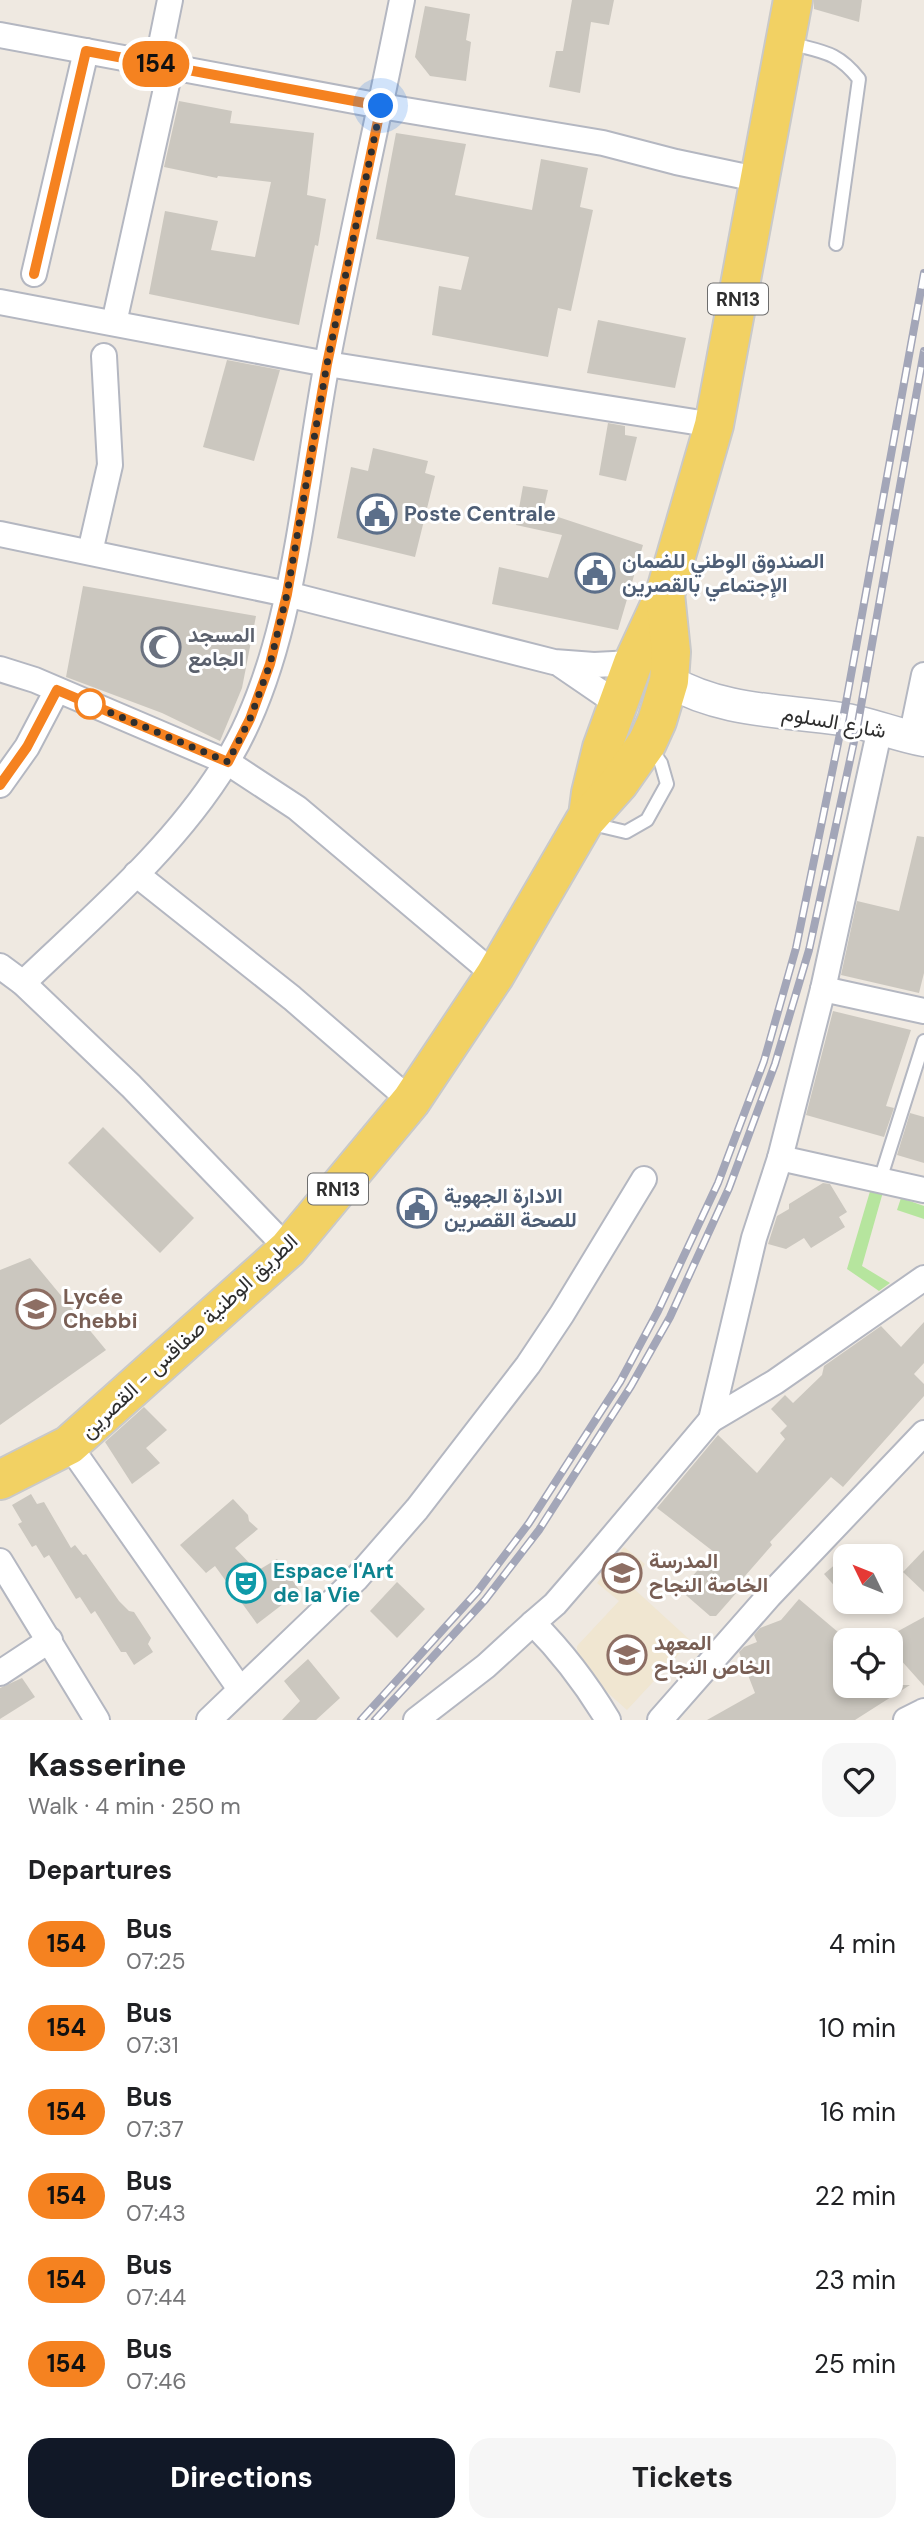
<!DOCTYPE html>
<html lang="en">
<head>
<meta charset="utf-8">
<style>
  body { margin:0; font-family:"DM Sans",Vazirmatn,sans-serif; background:#f6f6f6; color:#202124; height:100vh; display:flex; flex-direction:column; font-size:26px; white-space:nowrap }
  * { box-sizing:border-box; margin:0 }
  p { font-size:23px; color:#757577 }
  .icon { flex:none; width:38px; height:38px; fill:none; stroke:currentColor; stroke-width:2; stroke-linecap:round; stroke-linejoin:round }
  .map { position:relative; height:1720px; overflow:hidden }
  .side { display:flex; flex-direction:column; background:#fff; flex:1 }
  .side>* { flex:none }
  .badge { padding:0 14px; border-radius:23px; font-size:24px; line-height:46px }
  .needle { width:46px; rotate:313deg }
  .buttons { position:absolute; left:833px; top:1544px; display:grid; gap:14px }
  .buttons a { display:grid; place-items:center; width:70px; height:70px; border-radius:14px; background:#fff; box-shadow:0 4px 10px #0003; font-size:35px }
  .you { position:absolute; width:35px; height:35px; margin:-18px; border:5px solid #fff; border-radius:50%; background:#1a73e8; box-shadow:0 0 0 10px #1a73e833 }
  .map>.badge { position:absolute; translate:-50% -50%; box-shadow:0 0 0 4px #fff }
  h2 { padding:0 28px; font-size:26px; line-height:63px }
  .round { display:grid; place-items:center; flex:none; width:74px; height:74px; border-radius:21px; background:#f6f6f6 }
  .overview { display:flex; align-items:center; justify-content:space-between; height:119px; padding:0 28px }
  h1 { font-size:33px; font-weight:800; line-height:52px }
  .cta { display:flex; gap:14px; margin-top:auto; padding:14px 28px }
  .cta a { flex:1; height:80px; border-radius:21px; background:#111827; color:#fff; font-size:28px; font-weight:800; line-height:80px; text-align:center }
  .cta a+a { background:#f6f6f6; color:#202124 }
  ul { padding:0; list-style:none }
  li { display:flex; align-items:center; gap:21px; height:84px; padding:0 28px }
  li div { flex:1 }
  li b { display:block; font-size:26px }
  li em { font-style:normal }
  li .badge { min-width:77px; font-weight:700; text-align:center }
  .map>svg:first-child { display:block }
  .education { fill:#f0e6d1 }
  .green { fill:#b6e59e }
  .building { fill:#cbc7bf }
  .lines { fill:none; stroke-linecap:round; stroke-linejoin:round }
  .service-casing { stroke:#b4b7c1; stroke-width:16 }
  .minor-casing { stroke:#b4b7c1; stroke-width:28 }
  .tertiary-casing { stroke:#b4b7c1; stroke-width:35 }
  .primary-casing { stroke:#c9c9c9; stroke-width:42 }
  .service { stroke:#fff; stroke-width:12 }
  .minor { stroke:#fff; stroke-width:24 }
  .tertiary { stroke:#fff; stroke-width:32 }
  .primary { stroke:#f2d163; stroke-width:38 }
  .rail-casing { stroke:#a3a6b8; stroke-width:8 }
  .rail { stroke:#fff; stroke-width:5; stroke-dasharray:16; stroke-linecap:butt }
  .line-casing { stroke:#fff; stroke-width:16 }
  .line { stroke:#f58220; stroke-width:10 }
  .walk { stroke:#2e2e2e; stroke-width:7; stroke-dasharray:0 12.6 }
  .stop-dot { fill:#fff; stroke:#f58220; stroke-width:3.5 }
  .labels { text-anchor:middle; dominant-baseline:central; stroke-width:6; stroke-linejoin:round; paint-order:stroke }
  .shield { fill:#fff; stroke:#6d6d6d; stroke-width:2 }
  .shield-label { font-size:19px; font-weight:bold; fill:#2e2e2e }
  .service-label { font-size:21px; font-weight:bold; fill:#4e5e75; stroke:#fff; text-anchor:start }
  .worship-label { font-size:21px; font-weight:bold; fill:#5b616d; stroke:#fff; text-anchor:start }
  .street-label { font-size:21px; fill:#2e2e2e; stroke:#fff }
  .education-label { font-size:21px; font-weight:bold; fill:#785e54; stroke:#fff; text-anchor:start }
  .culture-label { font-size:21px; font-weight:bold; fill:#0d838f; stroke:#fff; text-anchor:start }
</style>
</head>
<body>
<div class="map">
<svg width="924" height="1720" viewBox="0 0 924 1720">
  <rect width="100%" height="100%" fill="#efe9e1"/>
  <!-- education -->
  <path class="education" d="M624,1547L645,1564L632,1587L691,1641L627,1710L577,1665V1646L619,1601L597,1583Z"/>
  <!-- green -->
  <g class="green">
    <path d="M871,1188L883,1192L862,1266L890,1283L879,1291L847,1269Z"/>
    <path d="M901,1198L924,1206V1219L897,1210Z"/>
  </g>
  <!-- building -->
  <g class="building">
    <path d="M572,0H614L609,25L591,22L580,93L549,87L556,51H563Z"/>
    <path d="M814,0H862L859,22L814,9Z"/>
    <path d="M425,6L470,14L466,40L471,42L466,81L430,76L415,57Z"/>
    <path d="M179,101L232,111L230,123L314,133L307,195L326,199L318,246L315,245L299,325L149,294L165,211L218,221L211,250L255,257L271,182L218,176L217,178L164,167Z"/>
    <path d="M396,133L466,144L455,195L532,210L541,159L588,168L580,207L593,210L571,311L558,308L548,357L432,335L439,286L461,290L469,257L376,239Z"/>
    <path d="M598,320L686,338L675,388L587,373Z"/>
    <path d="M227,360L280,370L254,461L203,447Z"/>
    <path d="M608,423L625,426V435L637,437L626,481L599,475Z"/>
    <path d="M373,448L428,461L425,473L435,476L415,557L337,538L351,467L368,471Z"/>
    <path d="M523,486L548,490L543,512L643,545L618,630L492,604L499,567L548,578L562,535L516,525Z"/>
    <path d="M83,586L256,616L242,688L220,741L162,713L66,677Z"/>
    <path d="M917,836L924,837V973L919,993L841,975L857,901L899,911Z"/>
    <path d="M833,1011L911,1030L886,1106L894,1108L884,1137L806,1115Z"/>
    <path d="M910,1113L924,1117V1163L897,1155Z"/>
    <path d="M103,1127L194,1218L160,1253L68,1163Z"/>
    <path d="M823,1183L830,1184L847,1212L839,1217L845,1227L811,1248L804,1238L786,1249L768,1244L777,1216L789,1209V1204Z"/>
    <path d="M30,1258L106,1350L0,1425V1270Z"/>
    <path d="M924,1322V1363L914,1374L924,1384V1396L843,1487L831,1477L770,1542L772,1545L738,1584V1591L716,1616H710L680,1590L714,1552L657,1508L718,1435L757,1473L785,1439L780,1433L787,1426L771,1409L785,1395L793,1403L822,1375L824,1366L881,1326L901,1347Z"/>
    <path d="M144,1407L167,1430L146,1448L160,1463L132,1484L105,1442Z"/>
    <path d="M31,1494L37,1504L44,1502L71,1548L75,1545L83,1555L86,1554L119,1601L129,1611L134,1612L151,1638L148,1644L153,1652L134,1665L126,1652H121L95,1611L91,1614L80,1597L76,1599L49,1555L44,1558L36,1545L32,1547L18,1524L22,1522L12,1505Z"/>
    <path d="M233,1499L248,1515L249,1521L258,1529L235,1548L257,1571L277,1559L300,1591L257,1624L215,1566L206,1573L180,1545Z"/>
    <path d="M924,1550V1592L903,1572Z"/>
    <path d="M845,1556V1598L824,1574Z"/>
    <path d="M397,1582L425,1609L397,1638L370,1611Z"/>
    <path d="M799,1599L845,1638V1685H910L855,1720H707L755,1693L739,1652L744,1647L757,1642L754,1635L760,1628L781,1620Z"/>
    <path d="M924,1617V1686L891,1649V1635Z"/>
    <path d="M308,1659L340,1698L316,1720H282L300,1701L284,1681Z"/>
    <path d="M22,1678L35,1697L0,1719V1688Z"/>
  </g>
  <g class="lines">
    <!-- service casing -->
    <g class="service-casing">
      <g id="service">
        <path d="M789,43C822,52 837,51 859,79L836,244"/>
        <path d="M588,823L626,832L647,820L667,784L661,763L649,746"/>
        <path d="M880,1180L924,1041"/>
      </g>
    </g>
    <!-- minor casing -->
    <g class="minor-casing">
      <g id="minor">
        <path d="M0,35L381,106L603,143L676,162L761,180"/>
        <path d="M157,64L170,0"/>
        <path d="M34,274L86,51"/>
        <path d="M0,302L327,364L714,425"/>
        <path d="M114,323L171,66"/>
        <path d="M0,534L287,594L554,662L594,665L633,663"/>
        <path d="M90,552L110,465L104,356"/>
        <path d="M561,665L618,704"/>
        <path d="M0,669L35,680L227,762L297,808L495,975"/>
        <path d="M911,738L924,675"/>
        <path d="M0,785L27,747L57,690"/>
        <path d="M136,874L292,998L411,1101"/>
        <path d="M0,966L23,983L131,1086L288,1249"/>
        <path d="M23,983C94,915 174,848 226,763C294,654 303,489 327,363C350,242 378,121 402,0"/>
        <path d="M823,989L924,1011"/>
        <path d="M780,1158L823,989L880,728"/>
        <path d="M711,1420L754,1238L780,1158L924,1190"/>
        <path d="M69,1445L240,1689"/>
        <path d="M0,1561L97,1720"/>
        <path d="M0,1673L50,1640"/>
        <path d="M209,1720L356,1579L417,1509L528,1365L562,1314L644,1179"/>
        <path d="M416,1720L486,1666L533,1623"/>
        <path d="M608,1720C587,1685 562,1652 533,1623L555,1604L593,1560L711,1420L775,1382L924,1278"/>
        <path d="M660,1720L769,1596L924,1433"/>
        <path d="M906,1720L924,1711"/>
      </g>
    </g>
    <!-- tertiary casing -->
    <g class="tertiary-casing">
      <path id="tertiary" d="M669,681C722,712 781,710 841,719C869,723 896,735 924,740"/>
    </g>
    <!-- primary casing -->
    <g class="primary-casing">
      <g id="primary">
        <path d="M588,816L591,793L602,748L633,663L665,594L714,425L793,0"/>
        <path d="M0,1480L69,1445L288,1249L411,1101L495,975L584,822L619,783L647,743L657,721L669,681L671,652L665,594"/>
      </g>
    </g>
    <!-- service -->
    <use href="#service" class="service"/>
    <!-- minor -->
    <use href="#minor" class="minor"/>
    <!-- tertiary -->
    <use href="#tertiary" class="tertiary"/>
    <!-- primary -->
    <use href="#primary" class="primary"/>
    <!-- rail casing -->
    <g class="rail-casing">
      <g id="rail">
        <path d="M361,1720L477,1592L529,1523L620,1382L658,1311L718,1183L764,1061L796,948L843,719L924,273"/>
        <path d="M375,1720L485,1600L539,1530L631,1386L670,1317L729,1188L775,1064L809,950L858,723L924,351"/>
      </g>
    </g>
    <!-- rail -->
    <use href="#rail" class="rail"/>
  </g>
  <g class="lines">
    <!-- line casing -->
    <g class="line-casing">
      <path id="line" d="M0,785L27,747L57,690L228,762L250,719L270,664L287,594L327,364L381,106L86,51L34,274"/>
    </g>
    <!-- line -->
    <use href="#line" class="line"/>
    <!-- walk -->
    <path class="walk" d="M90,704L83,701L228,762L250,719L270,664L287,594L327,364L381,106"/>
  </g>
  <!-- icons -->
  <defs>
    <g id="civic-ring" transform="scale(2.0125)"><circle r="9.5" fill="#fff" stroke="#5c6f8a" stroke-width="1.5"/><path d="M-.6-6.5H3V-4.5H.6V-3L4-1V1h2V6H-6V1h2V-1L-.6-3ZM-1.2 2.5V6h2.4V2.5Z" fill="#5c6f8a"/></g>
    <g id="mosque-ring" transform="scale(2.0125)"><circle r="9.5" fill="#fff" stroke="#6b7280" stroke-width="1.5"/><path d="M3.5-4.9A6 6 0 1 0 3.5 4.9A5 5 0 1 1 3.5-4.9Z" fill="#6b7280"/></g>
    <g id="school-ring" transform="scale(2.0125)"><circle r="9.5" fill="#fff" stroke="#8d6e63" stroke-width="1.5"/><path d="M0-5L7-2L0 1L-7-2ZM-4 1L0 2.5L4 1V4Q0 6-4 4Z" fill="#8d6e63"/></g>
    <g id="theatre-ring" transform="scale(2.0125)"><circle r="9.5" fill="#fff" stroke="#0f9aa8" stroke-width="1.5"/><path d="M-5-5.5Q0-4 5-5.5V0Q5 5 0 6Q-5 5-5 0ZM-3.3-2.5H-1v1.5H-3.3ZM1-2.5H3.3v1.5H1ZM-2.8 1Q0 5.5 2.8 1Z" fill="#0f9aa8"/></g>
  </defs>
  <g fill-rule="evenodd">
    <use href="#civic-ring" x="377" y="514"/>
    <use href="#civic-ring" x="595" y="573"/>
    <use href="#mosque-ring" x="161" y="647"/>
    <use href="#civic-ring" x="417" y="1208"/>
    <use href="#school-ring" x="36" y="1309"/>
    <use href="#school-ring" x="622" y="1573"/>
    <use href="#theatre-ring" x="246" y="1583"/>
    <use href="#school-ring" x="627" y="1655"/>
  </g>
  <!-- markers -->
  <circle class="stop-dot" cx="90" cy="704" r="14"/>
  <g class="labels">
    <!-- shield labels -->
    <g class="shield">
      <rect x="708" y="283.5" width="60" height="31" rx="5"/>
      <rect x="308" y="1173.5" width="60" height="31" rx="5"/>
    </g>
    <g class="shield-label">
      <text x="738" y="299">RN13</text>
      <text x="338" y="1189">RN13</text>
    </g>
    <!-- service labels -->
    <g class="service-label">
      <text x="404" y="514">Poste Centrale</text>
      <text x="622" y="561">الصندوق الوطني للضمان<tspan x="622" dy="24">الإجتماعي بالقصرين</tspan></text>
      <text x="444" y="1196">الادارة الجهوية<tspan x="444" dy="24">للصحة القصرين</tspan></text>
    </g>
    <!-- worship labels -->
    <g class="worship-label">
      <text x="188" y="635">المسجد<tspan x="188" dy="24">الجامع</tspan></text>
    </g>
    <!-- street labels -->
    <g class="street-label">
      <text transform="translate(834 722) rotate(10)">شارع السلوم</text>
      <text transform="translate(189 1336) rotate(-43)">الطريق الوطنية صفاقس - القصرين</text>
    </g>
    <!-- education labels -->
    <g class="education-label">
      <text x="63" y="1297">Lycée<tspan x="63" dy="24">Chebbi</tspan></text>
      <text x="649" y="1561">المدرسة<tspan x="649" dy="24">الخاصة النجاح</tspan></text>
      <text x="654" y="1643">المعهد<tspan x="654" dy="24">الخاص النجاح</tspan></text>
    </g>
    <!-- culture labels -->
    <g class="culture-label">
      <text x="273" y="1571">Espace l'Art<tspan x="273" dy="24">de la Vie</tspan></text>
    </g>
  </g>
</svg>
<div class="buttons">
<a><svg class="needle" viewBox="-14 -14 28 28"><path d="M0-13l5 13h-10z" fill="#e53935"/><path d="M0 13l5-13h-10z" fill="#757577"/></svg></a>
<a><svg class="icon" aria-label="locate" viewBox="0 0 24 24"><circle cx="12" cy="12" r="6"/><path d="M12 2v4M12 18v4M2 12h4M18 12h4"/></svg></a>
</div>
<div class="you" style="left:381px;top:106px"></div>
<b class="badge" style="left:156px;top:64px;background:#f58220;color:#111">154</b>
</div>
<section class="side">
<div class="overview"><div><h1>Kasserine</h1><p>Walk · 4 min · 250 m</p></div><a class="round"><svg class="icon" aria-label="heart" viewBox="0 0 24 24"><path d="M12 20l-8-8c-3-5 5-10 8-4 3-6 11-1 8 4z"/></svg></a></div>
<h2>Departures</h2>
<ul>
<li><span class="badge" style="background:#f58220;color:#111">154</span><div><b>Bus</b><p>07:25</p></div><em>4 min</em></li>
<li><span class="badge" style="background:#f58220;color:#111">154</span><div><b>Bus</b><p>07:31</p></div><em>10 min</em></li>
<li><span class="badge" style="background:#f58220;color:#111">154</span><div><b>Bus</b><p>07:37</p></div><em>16 min</em></li>
<li><span class="badge" style="background:#f58220;color:#111">154</span><div><b>Bus</b><p>07:43</p></div><em>22 min</em></li>
<li><span class="badge" style="background:#f58220;color:#111">154</span><div><b>Bus</b><p>07:44</p></div><em>23 min</em></li>
<li><span class="badge" style="background:#f58220;color:#111">154</span><div><b>Bus</b><p>07:46</p></div><em>25 min</em></li>
</ul>
<div class="cta"><a>Directions</a><a>Tickets</a></div>
</section>
</body>
</html>
